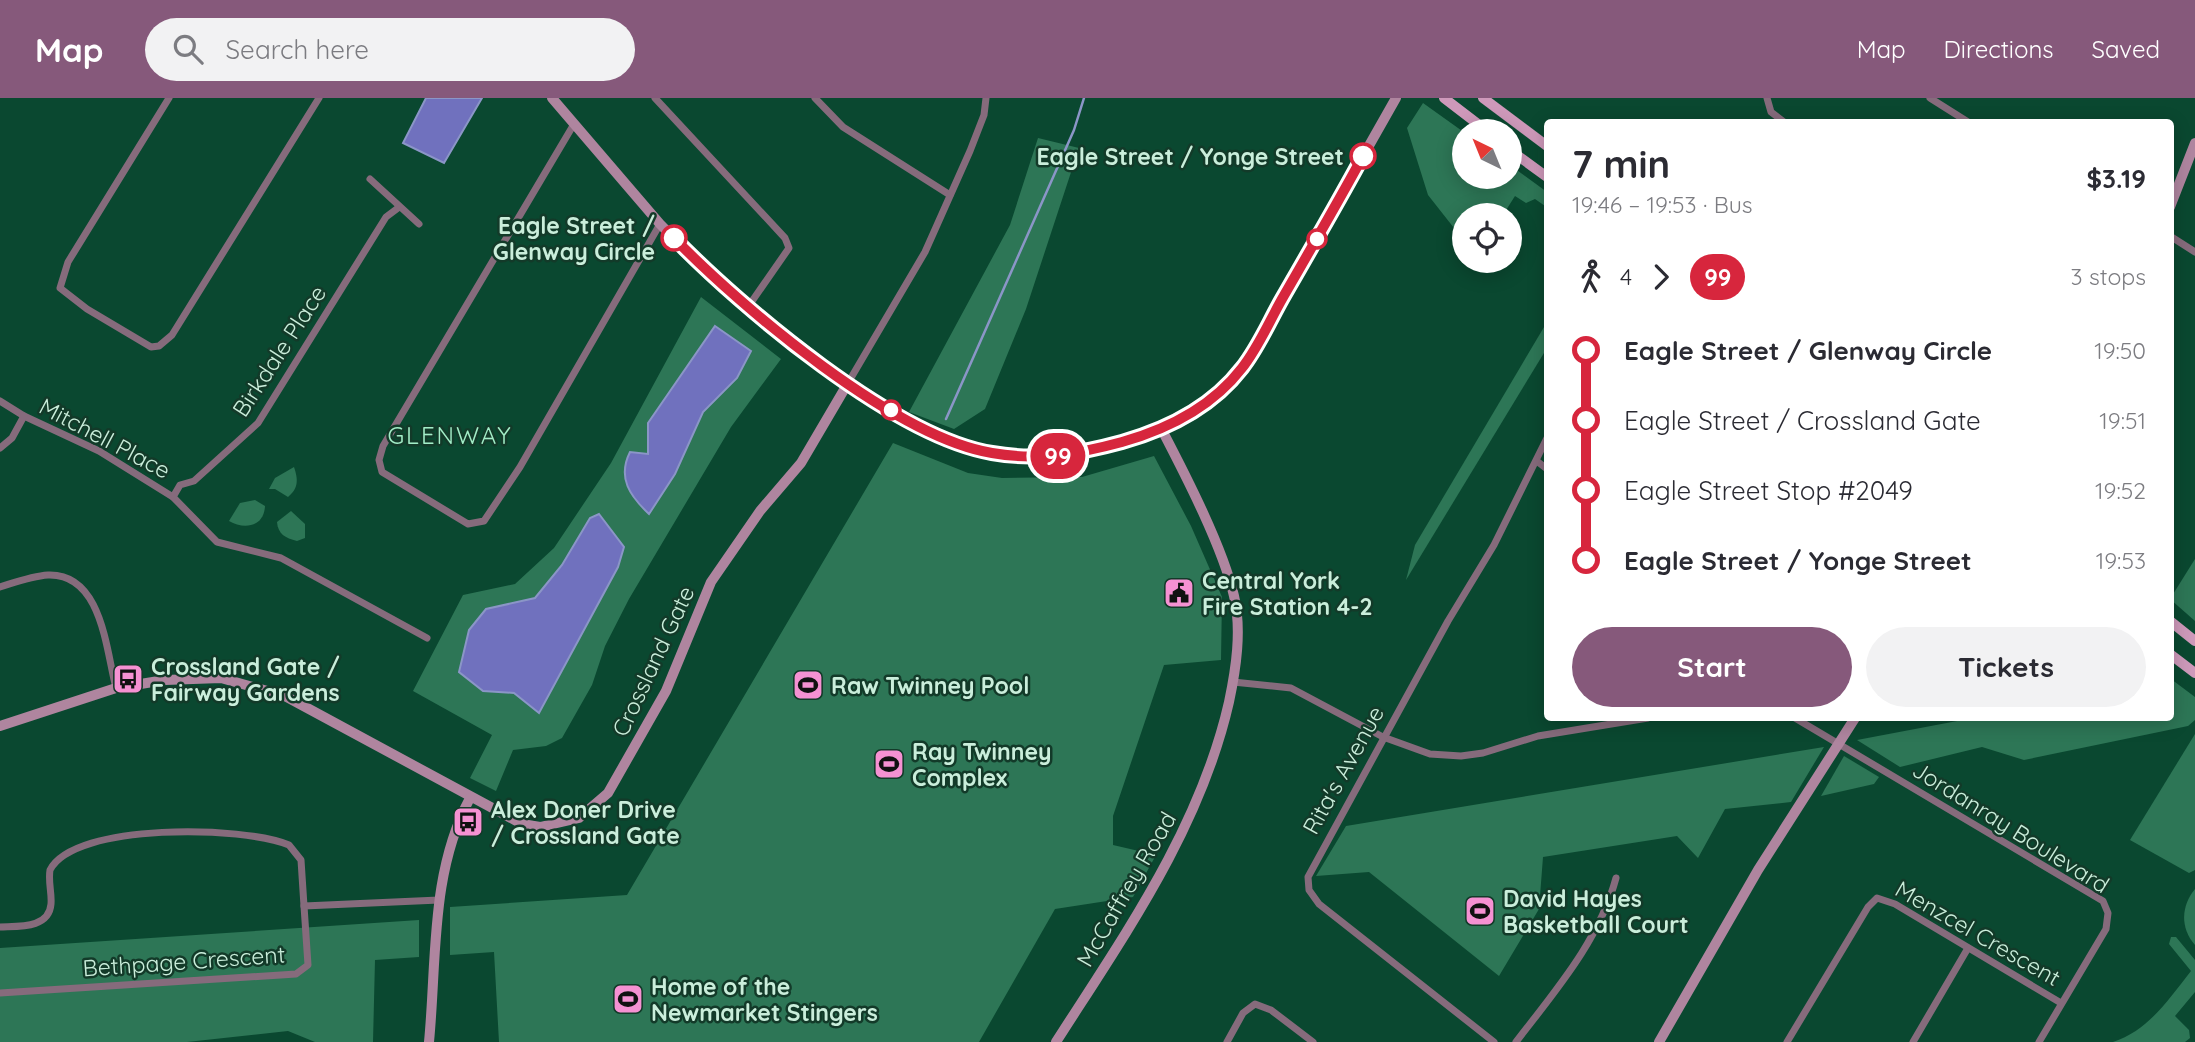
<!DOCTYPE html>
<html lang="en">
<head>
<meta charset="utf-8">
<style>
  body { margin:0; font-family:Quicksand,sans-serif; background:#f2f2f3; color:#2b2b33; height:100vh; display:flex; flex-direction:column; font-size:26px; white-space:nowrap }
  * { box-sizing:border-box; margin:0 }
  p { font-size:23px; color:#7c7c81 }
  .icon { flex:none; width:38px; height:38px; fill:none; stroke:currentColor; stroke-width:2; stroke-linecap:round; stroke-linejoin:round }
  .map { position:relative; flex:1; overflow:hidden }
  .sheet { position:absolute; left:1544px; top:21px; width:630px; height:602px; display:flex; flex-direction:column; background:#fff; border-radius:7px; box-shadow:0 4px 18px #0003 }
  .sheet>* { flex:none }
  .badge { padding:0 14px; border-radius:23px; font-size:24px; line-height:46px }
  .needle { width:46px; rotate:317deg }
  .fabs { position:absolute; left:1452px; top:21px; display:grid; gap:14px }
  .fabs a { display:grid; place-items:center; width:70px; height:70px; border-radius:50%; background:#fff; box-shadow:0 4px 18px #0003; font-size:35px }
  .map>.badge { position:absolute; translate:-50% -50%; box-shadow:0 0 0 4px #fff }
  .legs { display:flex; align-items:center; gap:10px; height:77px; padding:0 28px; font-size:23px }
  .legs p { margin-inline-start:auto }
  .overview { display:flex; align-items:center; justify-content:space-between; height:119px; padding:0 28px }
  h1 { font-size:38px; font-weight:800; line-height:52px }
  .cta { display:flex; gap:14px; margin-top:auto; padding:14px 28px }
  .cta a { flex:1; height:80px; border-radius:42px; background:#86597b; color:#fff; font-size:28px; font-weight:800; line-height:80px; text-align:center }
  .cta a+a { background:#f2f2f3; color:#2b2b33 }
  ul { padding:0 28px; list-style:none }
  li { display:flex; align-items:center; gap:24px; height:70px; font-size:26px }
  li i { display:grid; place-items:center; width:10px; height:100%; margin:0 9px; background:currentColor }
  li i::after { content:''; width:18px; height:18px; margin:-9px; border:5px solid; border-radius:50%; background:#fff }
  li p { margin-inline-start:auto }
  li:first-child i { background:linear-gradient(#0000 50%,currentColor 0) }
  li:last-child i { background:linear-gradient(currentColor 50%,#0000 0) }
  header { display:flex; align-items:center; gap:42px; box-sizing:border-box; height:98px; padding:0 35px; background:#86597b; color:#fff }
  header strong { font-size:33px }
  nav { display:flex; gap:38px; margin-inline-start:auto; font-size:24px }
  .search { width:490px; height:63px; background:#f2f2f3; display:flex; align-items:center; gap:18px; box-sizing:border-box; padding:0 24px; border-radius:38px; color:#7c7c81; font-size:26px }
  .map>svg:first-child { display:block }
  .green { fill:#2d7656 }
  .water { fill:#7071be; stroke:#8b96c7; stroke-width:2 }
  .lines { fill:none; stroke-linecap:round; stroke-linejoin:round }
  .stream { stroke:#8b96c7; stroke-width:2.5 }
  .street { stroke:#866b7c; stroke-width:7 }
  .secondary { stroke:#af859f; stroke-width:10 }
  .primary { stroke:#ce99ba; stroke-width:10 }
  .line-1-casing { stroke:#fff; stroke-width:16 }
  .line-1 { stroke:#d7263d; stroke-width:10 }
  .stop-1-dot { fill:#fff; stroke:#d7263d; stroke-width:3.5 }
  .labels { text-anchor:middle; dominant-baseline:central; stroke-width:5; stroke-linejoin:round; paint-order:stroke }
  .stop-label { font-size:23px; font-weight:bold; fill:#caeedb; stroke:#133a29; text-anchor:end }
  .street-label { font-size:23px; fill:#caeedb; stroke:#133a29 }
  .poi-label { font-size:23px; font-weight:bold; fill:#caeedb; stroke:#133a29; text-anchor:start }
  .neighbourhood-label { font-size:24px; letter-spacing:2px; fill:#a3eec8; stroke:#133a29 }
</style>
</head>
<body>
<header>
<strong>Map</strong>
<div class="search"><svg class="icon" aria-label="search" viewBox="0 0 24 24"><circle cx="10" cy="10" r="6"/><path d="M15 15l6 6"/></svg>Search here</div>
<nav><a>Map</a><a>Directions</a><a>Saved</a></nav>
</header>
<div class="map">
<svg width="2195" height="944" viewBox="0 0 2195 944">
  <rect width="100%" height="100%" fill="#0a4830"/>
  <!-- green -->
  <g class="green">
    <path d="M1423,5L1465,35V79H1510V67L1547,94L1545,108L1535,101L1526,105L1515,98L1503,117H1465V144L1428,97L1407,30Z"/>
    <path d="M1038,40L1079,50L1026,211L985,311L954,331L909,314L1010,127Z"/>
    <path d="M701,199L781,261L731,329L629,501L605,548L592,587L562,640L546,648L513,652L496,693L470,680L492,637L413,593L463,497L515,486L554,450L611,365Z"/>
    <path d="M1547,224V250L1406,482L1415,447Z"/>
    <path d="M893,345L968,375L1002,380L1082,379L1154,358L1191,428L1222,499L1221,562L1164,567L1113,718V747L1156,757L1133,799L1055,811L979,944H499L494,854L450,857V809L627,797Z"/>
    <path d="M294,369C298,381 299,390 288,399L275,391H269L275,380Z"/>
    <path d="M255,402L265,408C264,429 244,432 229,423L240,405Z"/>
    <path d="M291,413L305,426V440L297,443C285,440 278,436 277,424Z"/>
    <path d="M2195,461V523L2170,501Z"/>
    <path d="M2171,581L2195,599V622L2188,628L2024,662L1982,649L1900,669L1857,642L1973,620H2170Z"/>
    <path d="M2195,636V772L2189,775L2130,742Z"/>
    <path d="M1824,649L1791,704L1725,711L1698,760L1677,738L1543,759L1539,811L1499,878L1369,774L1316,778L1346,728Z"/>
    <path d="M1844,658L1879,679L1874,686L1821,698Z"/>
    <path d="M2195,791V847C2180,830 2181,808 2195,791Z"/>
    <path d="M419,822V859L375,862L373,944H315L288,933L187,944H0V850Z"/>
    <path d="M2171,839H2176L2195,862V894L2175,918L2189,932L2190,940L2185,944H2113C2149,932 2168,902 2191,873L2169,846Z"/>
  </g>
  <!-- water -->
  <g class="water">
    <path d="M426,0H482L444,65L403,45Z"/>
    <path d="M715,228L751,253L737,280L703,314L675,376L649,416C630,398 617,380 630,354L648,356V325Z"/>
    <path d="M599,416L624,449L618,469L539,615L514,595L483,593L459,574L469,532L486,511L535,500L562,467L590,420Z"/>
  </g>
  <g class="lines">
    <!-- stream -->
    <path class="stream" d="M946,321L1074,32L1084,0"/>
    <!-- street -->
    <g class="street">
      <path d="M169,0L68,164L60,190L87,211L151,249L159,248L172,237L319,0"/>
      <path d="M655,0L785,140L789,150L748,209"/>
      <path d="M815,0L843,29L950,97"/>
      <path d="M1767,0L1771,14L1784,24"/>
      <path d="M1930,0L1968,24"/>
      <path d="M574,26L383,348L379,362L382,374L468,426L484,423L520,369L660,126"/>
      <path d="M370,81L419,126"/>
      <path d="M2170,138L2195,154"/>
      <path d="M848,285L925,154L970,53L984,17L986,0"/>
      <path d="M0,303L24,318L99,353L173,399L217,444L281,460L427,540"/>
      <path d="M0,350L12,340L24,318"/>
      <path d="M1538,364L1547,371"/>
      <path d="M173,399L180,387L194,383L258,325L386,119L398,110"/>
      <path d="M0,489C16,484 32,478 48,477C102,475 106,552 116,590"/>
      <path d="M1233,584L1291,590L1383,639L1430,656L1461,658L1483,655L1538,638L1648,620"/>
      <path d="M1795,620L2103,803L2108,815L2106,831L2039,944"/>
      <path d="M0,829C18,828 49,831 51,806C52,795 48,784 50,772C75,724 244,728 289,747L301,762L304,808L439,802"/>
      <path d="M0,895L296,876L308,867L304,808"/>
      <path d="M1227,944L1243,915L1255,906L1271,912L1313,944"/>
      <path d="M1494,944L1319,806L1309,792L1308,779L1448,523L1494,447L1547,340"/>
      <path d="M1516,944C1555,893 1599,843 1616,780"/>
      <path d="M1787,944L1868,809L1877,800L1895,806L2061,905"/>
      <path d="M1913,944L1968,850"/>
    </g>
    <!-- secondary -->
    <g class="secondary">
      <path d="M552,0L660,126L718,185L848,285L927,334L990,355L1052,359L1086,354L1162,332L1212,300L1243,270L1396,0"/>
      <path d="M2170,109L2195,45"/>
      <path d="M0,628L116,590L165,582L221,580L285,598L522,726L540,729L579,720L608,695L666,593L711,484L760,413L801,365L848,285"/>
      <path d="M429,944C437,861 430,775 470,700"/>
      <path d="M1056,944C1125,836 1200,731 1229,604C1236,571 1242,532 1234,498C1223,450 1186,378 1162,332"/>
      <path d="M1659,944L1758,772L1855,620"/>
    </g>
    <!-- primary -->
    <g class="primary">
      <path d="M1444,0L1487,33"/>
      <path d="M1483,0L1547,48"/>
      <path d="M1510,52L1547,79"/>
      <path d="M2170,523L2195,543"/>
      <path d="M2170,556L2195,575"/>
    </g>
  </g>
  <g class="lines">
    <!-- line-1 casing -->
    <g class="line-1-casing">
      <path id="line-1" d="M674,140C743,211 895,339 992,355C1037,363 1078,356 1122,344C1168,331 1212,309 1242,270C1258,250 1269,224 1282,201C1309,154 1337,106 1363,58"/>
    </g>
    <!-- line-1 -->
    <use href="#line-1" class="line-1"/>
  </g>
  <!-- icons -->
  <defs>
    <g id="civic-square" transform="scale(1.575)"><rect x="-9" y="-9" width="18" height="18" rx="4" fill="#f591d2" stroke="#133a29"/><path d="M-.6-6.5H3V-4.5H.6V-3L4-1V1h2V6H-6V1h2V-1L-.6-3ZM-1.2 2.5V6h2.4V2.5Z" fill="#111"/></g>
    <g id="bus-square" transform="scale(1.575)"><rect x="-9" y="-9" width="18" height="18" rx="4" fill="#f591d2" stroke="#133a29"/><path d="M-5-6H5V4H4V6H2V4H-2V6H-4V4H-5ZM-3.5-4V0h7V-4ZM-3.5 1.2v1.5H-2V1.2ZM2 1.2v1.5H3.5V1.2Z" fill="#111"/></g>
    <g id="stadium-square" transform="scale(1.575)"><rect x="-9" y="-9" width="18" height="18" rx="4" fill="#f591d2" stroke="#133a29"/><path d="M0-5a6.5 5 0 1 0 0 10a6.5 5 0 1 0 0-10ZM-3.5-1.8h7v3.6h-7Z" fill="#111"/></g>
  </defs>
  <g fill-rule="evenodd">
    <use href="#civic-square" x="1179" y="495"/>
    <use href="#bus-square" x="128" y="581"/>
    <use href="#stadium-square" x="808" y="587"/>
    <use href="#stadium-square" x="889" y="666"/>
    <use href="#bus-square" x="468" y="724"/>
    <use href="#stadium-square" x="1480" y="813"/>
    <use href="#stadium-square" x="628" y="901"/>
  </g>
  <!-- markers -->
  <g class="stop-1-dot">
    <circle cx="1363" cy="58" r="12"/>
    <circle cx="674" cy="140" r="12"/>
    <circle cx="1317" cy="141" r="9"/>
    <circle cx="891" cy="312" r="9"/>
  </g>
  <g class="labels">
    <!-- stop labels -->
    <g class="stop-label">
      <text x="1344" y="58">Eagle Street / Yonge Street</text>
      <text x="655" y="127">Eagle Street /<tspan x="655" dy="26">Glenway Circle</tspan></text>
    </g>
    <!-- street labels -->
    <g class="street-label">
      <text transform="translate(279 253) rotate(-57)">Birkdale Place</text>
      <text transform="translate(105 340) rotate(28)">Mitchell Place</text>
      <text transform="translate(653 563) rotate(-65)">Crossland Gate</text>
      <text transform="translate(1343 672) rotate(-61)">Rita's Avenue</text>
      <text transform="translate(2011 729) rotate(32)">Jordanray Boulevard</text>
      <text transform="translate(1126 791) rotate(-60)">McCaffrey Road</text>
      <text transform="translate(1978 835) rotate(30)">Menzcel Crescent</text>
      <text transform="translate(184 863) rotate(-4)">Bethpage Crescent</text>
    </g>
    <!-- poi labels -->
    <g class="poi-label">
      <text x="1202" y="482">Central York<tspan x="1202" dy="26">Fire Station 4-2</tspan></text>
      <text x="151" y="568">Crossland Gate /<tspan x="151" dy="26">Fairway Gardens</tspan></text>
      <text x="831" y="587">Raw Twinney Pool</text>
      <text x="912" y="653">Ray Twinney<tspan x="912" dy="26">Complex</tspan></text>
      <text x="491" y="711">Alex Doner Drive<tspan x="491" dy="26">/ Crossland Gate</tspan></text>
      <text x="1503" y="800">David Hayes<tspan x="1503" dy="26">Basketball Court</tspan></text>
      <text x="651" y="888">Home of the<tspan x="651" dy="26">Newmarket Stingers</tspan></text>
    </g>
    <!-- neighbourhood labels -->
    <g class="neighbourhood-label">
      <text x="450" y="337">GLENWAY</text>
    </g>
  </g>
</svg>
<div class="fabs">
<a><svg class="needle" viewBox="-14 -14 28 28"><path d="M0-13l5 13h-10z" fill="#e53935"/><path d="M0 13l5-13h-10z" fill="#7c7c81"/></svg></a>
<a><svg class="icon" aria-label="locate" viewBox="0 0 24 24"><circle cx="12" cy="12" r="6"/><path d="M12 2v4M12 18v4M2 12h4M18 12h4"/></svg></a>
</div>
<b class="badge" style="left:1058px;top:358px;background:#d7263d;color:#fff">99</b>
<section class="sheet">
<div class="overview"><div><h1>7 min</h1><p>19:46 – 19:53 · Bus</p></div><b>$3.19</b></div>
<div class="legs"><svg class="icon" aria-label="walk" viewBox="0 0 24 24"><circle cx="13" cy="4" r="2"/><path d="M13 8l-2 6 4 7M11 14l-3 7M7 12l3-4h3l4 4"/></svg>4<svg class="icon" aria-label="forward" viewBox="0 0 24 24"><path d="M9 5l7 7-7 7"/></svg><b class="badge" style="background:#d7263d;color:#fff">99</b><p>3 stops</p></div>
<ul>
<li><i style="color:#d7263d"></i><b>Eagle Street / Glenway Circle</b><p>19:50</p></li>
<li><i style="color:#d7263d"></i><span>Eagle Street / Crossland Gate</span><p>19:51</p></li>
<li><i style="color:#d7263d"></i><span>Eagle Street Stop #2049</span><p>19:52</p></li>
<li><i style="color:#d7263d"></i><b>Eagle Street / Yonge Street</b><p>19:53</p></li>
</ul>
<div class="cta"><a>Start</a><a>Tickets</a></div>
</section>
</div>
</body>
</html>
